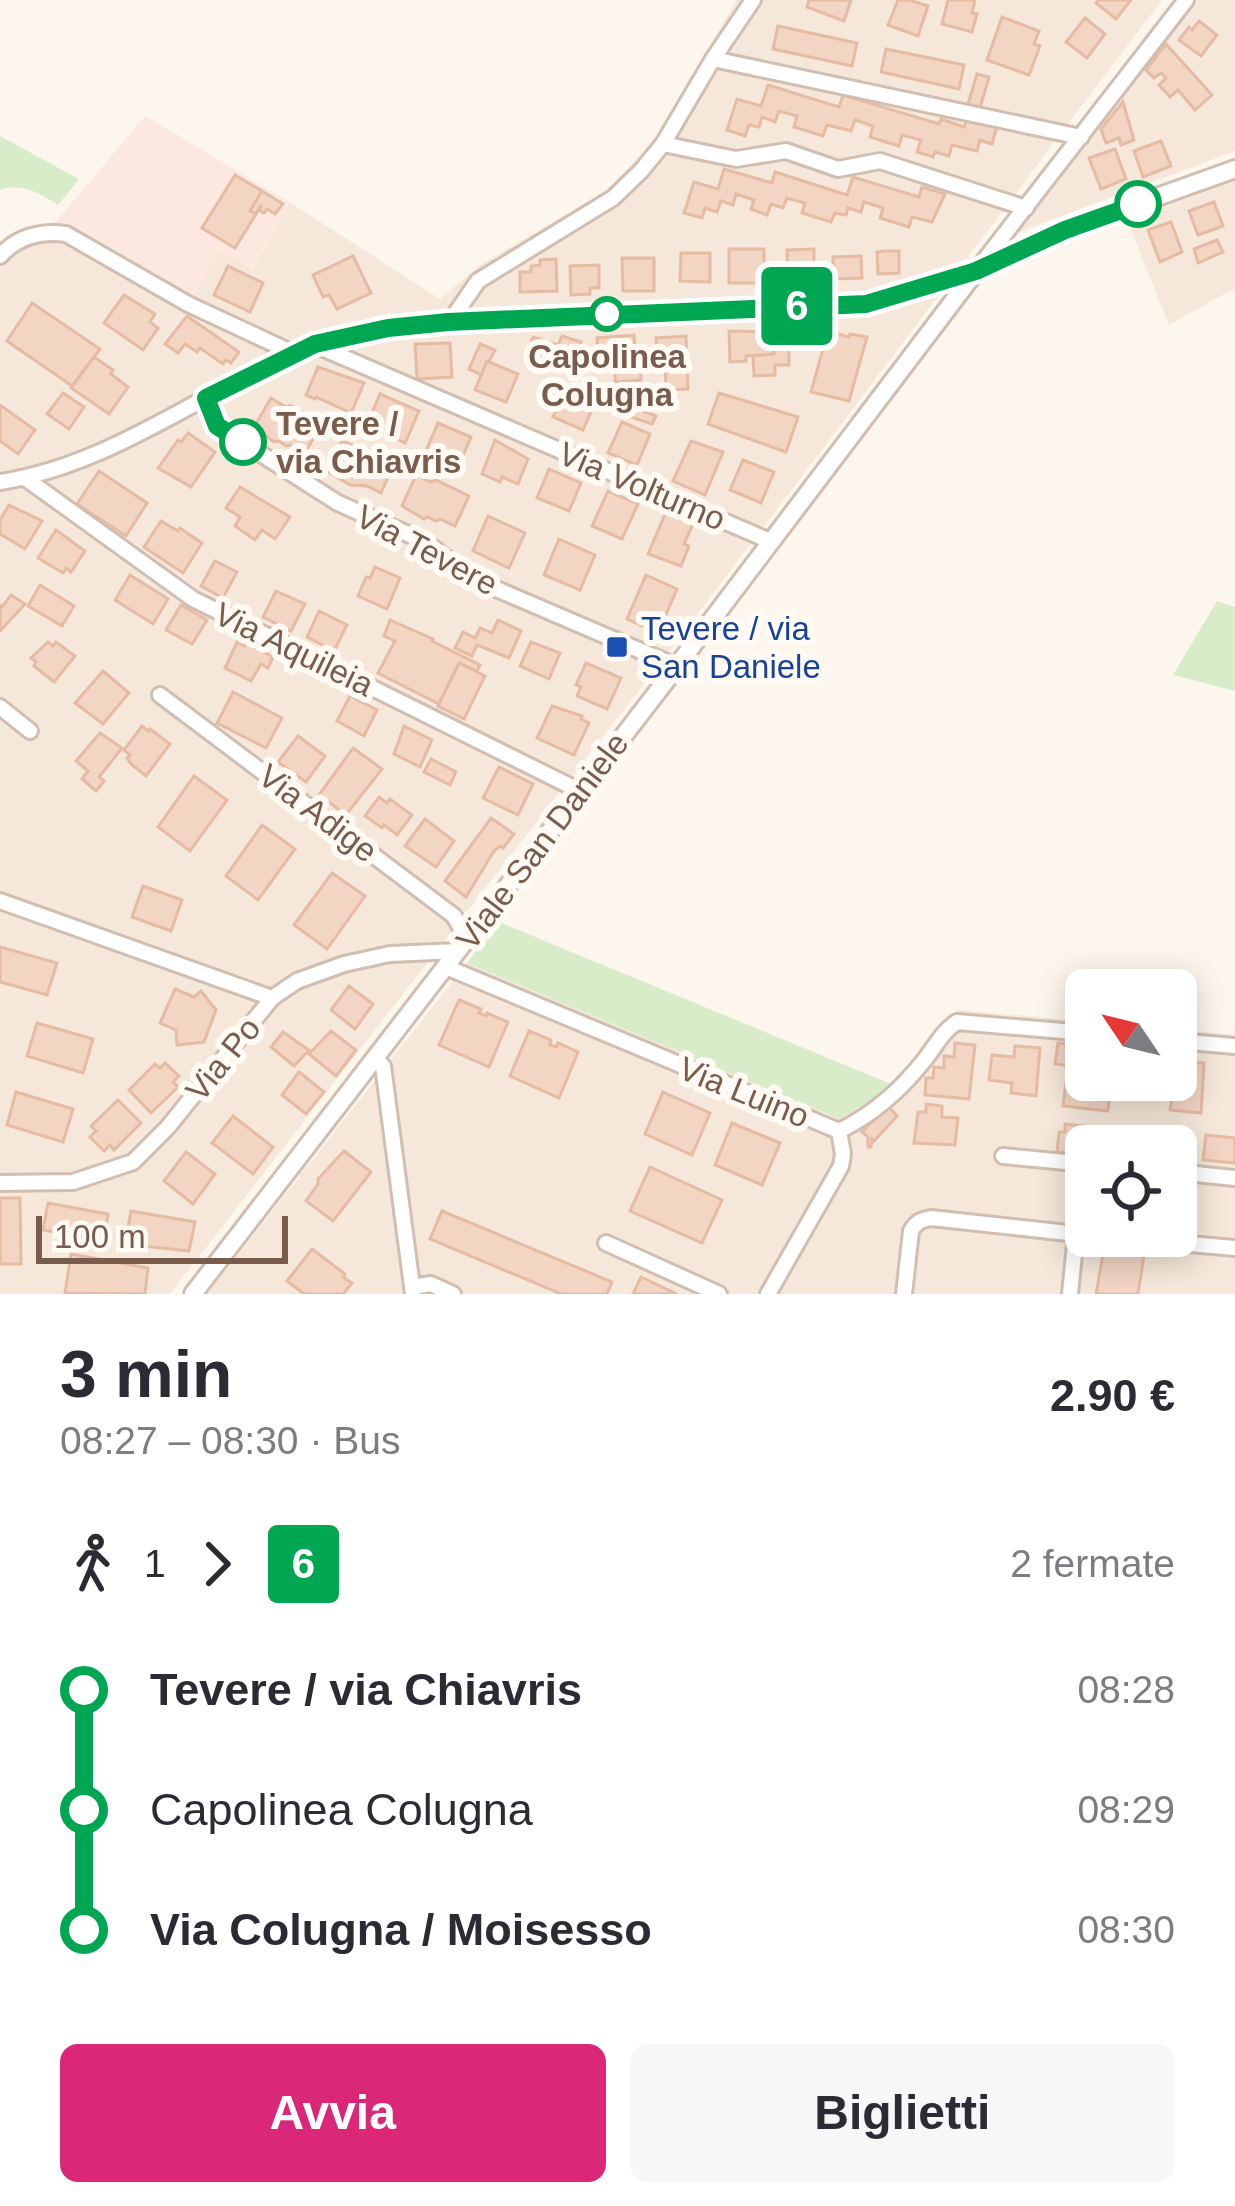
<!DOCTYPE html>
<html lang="it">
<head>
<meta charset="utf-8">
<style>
  body { margin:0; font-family:Helvetica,sans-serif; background:#f7f7f7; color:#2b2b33; height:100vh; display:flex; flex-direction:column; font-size:45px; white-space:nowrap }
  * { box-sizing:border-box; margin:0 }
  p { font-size:39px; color:#7c7c81 }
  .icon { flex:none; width:66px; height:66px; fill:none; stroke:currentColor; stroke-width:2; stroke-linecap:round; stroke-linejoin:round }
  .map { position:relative; height:1294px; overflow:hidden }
  .panel { display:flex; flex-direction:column; background:#fff; flex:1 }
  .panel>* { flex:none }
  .badge { padding:0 24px; border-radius:9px; font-size:42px; line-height:78px }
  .needle { width:78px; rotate:305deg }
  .tools { position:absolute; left:1065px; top:969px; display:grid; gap:24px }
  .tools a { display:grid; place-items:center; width:132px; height:132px; border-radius:18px; background:#fff; box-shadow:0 6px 30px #0003; font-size:60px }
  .scale { position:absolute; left:36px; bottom:30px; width:252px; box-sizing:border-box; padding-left:12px; border:6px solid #7a5c4d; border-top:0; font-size:33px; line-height:42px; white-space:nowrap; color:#7a5c4d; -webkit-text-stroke:9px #fffaf3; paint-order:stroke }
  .map>.badge { position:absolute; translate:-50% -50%; box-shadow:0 0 0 6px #fff }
  .legs { display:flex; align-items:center; gap:18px; height:132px; padding:0 60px; font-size:39px }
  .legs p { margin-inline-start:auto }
  .overview { display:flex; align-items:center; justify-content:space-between; height:204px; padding:0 60px }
  h1 { font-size:66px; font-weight:700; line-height:90px }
  .primary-button { display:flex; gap:24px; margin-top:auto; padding:24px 60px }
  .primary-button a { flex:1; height:138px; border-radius:18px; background:#db2777; color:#fff; font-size:48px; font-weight:700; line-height:138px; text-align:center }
  .primary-button a+a { background:#f7f7f7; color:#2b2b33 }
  ul { padding:0 60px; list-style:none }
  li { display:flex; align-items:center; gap:42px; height:120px; font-size:45px }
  li i { display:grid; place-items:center; width:18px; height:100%; margin:0 15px; background:currentColor }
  li i::after { content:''; width:30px; height:30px; margin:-15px; border:9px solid; border-radius:50%; background:#fff }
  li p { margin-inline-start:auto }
  li:first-child i { background:linear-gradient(#0000 50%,currentColor 0) }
  li:last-child i { background:linear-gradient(currentColor 50%,#0000 0) }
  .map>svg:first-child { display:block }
  .residential { fill:#f5e8da; fill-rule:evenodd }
  .commercial { fill:#fde8e0 }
  .green { fill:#d8ecc9 }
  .building { fill:#f3d5c3; stroke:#e6bba3; stroke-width:3 }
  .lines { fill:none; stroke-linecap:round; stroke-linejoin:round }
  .minor-casing { stroke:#d1beb0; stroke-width:20 }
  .tertiary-casing { stroke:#d1beb0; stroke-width:22 }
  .minor { stroke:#fff; stroke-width:14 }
  .tertiary { stroke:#fff; stroke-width:16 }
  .line-1-casing { stroke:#fff; stroke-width:27 }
  .line-1 { stroke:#00a651; stroke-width:18 }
  .stop-1-dot { fill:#fff; stroke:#00a651; stroke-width:6 }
  .transit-dot { fill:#1a4fb4; stroke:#fffaf3; stroke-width:4.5 }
  .labels { text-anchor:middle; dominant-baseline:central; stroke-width:12; stroke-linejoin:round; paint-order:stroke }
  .stop-label { font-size:33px; font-weight:bold; fill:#7a5c4d; stroke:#fffaf3 }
  .street-label { font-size:33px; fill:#7a5c4d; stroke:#fffaf3 }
  .transit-label { font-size:33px; fill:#164399; stroke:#fffaf3; text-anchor:start }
</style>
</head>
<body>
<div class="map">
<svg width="1235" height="1294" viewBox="0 0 1235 1294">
  <rect width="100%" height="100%" fill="#fdf6ec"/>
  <!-- residential -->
  <g class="residential">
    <path d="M737,0H1162L671,649L170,1294H0V247L8,238L56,222L190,300L219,251L252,268L291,203L440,299L480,265L607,190L654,140Z"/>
    <path d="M1196,0H1235V151L1019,232Z"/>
    <path d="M1235,181V288L1169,325L1127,220Z"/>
    <path d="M467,963L840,1119L881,1096L957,1010L1086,1021V1080H1176V1029L1235,1035V1294H207ZM1086,1146H1176V1236H1086Z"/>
  </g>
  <!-- commercial -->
  <path class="commercial" d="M145,116L291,203L251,268L219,251L191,300L56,222Z"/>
  <!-- green -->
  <g class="green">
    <path d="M0,136L79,179L58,205C38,193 23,182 0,190Z"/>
    <path d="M1217,601L1235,607V691L1173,675Z"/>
    <path d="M498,922H499L891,1084L880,1096L840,1119L467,963Z"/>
  </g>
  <!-- building -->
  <g class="building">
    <path d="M809,0H851L844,21L807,7Z"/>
    <path d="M898,0H909L928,6L918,36L888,25Z"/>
    <path d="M948,0H975L972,13L977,14L972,32L942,24Z"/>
    <path d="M1098,0H1131L1116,19L1096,3Z"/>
    <path d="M1002,17L1039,31L1034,44L1040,46L1029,75L987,60Z"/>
    <path d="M1085,18L1105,34L1087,58L1066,42Z"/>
    <path d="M1199,21L1217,35L1201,56L1179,40L1189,27L1192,30Z"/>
    <path d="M778,26L857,43L852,66L773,49Z"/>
    <path d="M1166,44L1212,95L1195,110L1178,90L1170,97L1159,85L1166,78L1161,73L1154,78L1146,70Z"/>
    <path d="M886,49L964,65L959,89L881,72Z"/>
    <path d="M977,74L989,77L980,108L968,104Z"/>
    <path d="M768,85L839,107L843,95L939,124L941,119L964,127L969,114L998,123L992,144L980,140L977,151L952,145L949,156L935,152L933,157L917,152L921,140L902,135L899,146L870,137L873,126L855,120L851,131L827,125L823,136L794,127L797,116L779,111L775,122L762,117L759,127L749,125L745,136L727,130L737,99L761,106Z"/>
    <path d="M1123,102L1134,140L1121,145L1119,138L1106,143L1101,129Z"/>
    <path d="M1161,141L1171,166L1143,177L1134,151Z"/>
    <path d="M1115,149L1126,179L1101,189L1089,158Z"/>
    <path d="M724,169L772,183L775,172L847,195L853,177L919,197L922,187L945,194L932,222L912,217L909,227L880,218L883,208L864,202L861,212L848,208L846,215L835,213L831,222L802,213L805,203L787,198L783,208L771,204L767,215L751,209L754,200L736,194L733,205L721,201L717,212L705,208L702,218L684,213L694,182L718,189Z"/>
    <path d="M235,175L262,191L250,211L256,214L235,248L202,228Z"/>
    <path d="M262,191L283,204L275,214L267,209L264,213L260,211L261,205L256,214L250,211Z"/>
    <path d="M1214,202L1223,226L1198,235L1189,211Z"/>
    <path d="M1171,222L1182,252L1160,262L1148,230Z"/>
    <path d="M1217,240L1223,252L1198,263L1194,249Z"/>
    <rect x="729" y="249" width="35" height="34"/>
    <path d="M814,249V277H788L787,250Z"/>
    <path d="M885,251H899V273L878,274L877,252Z"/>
    <path d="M681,253H710V282L680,281Z"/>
    <path d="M353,256L371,293L337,309L329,295L323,297L313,275Z"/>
    <path d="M861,256L862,278L833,279V257Z"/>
    <path d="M622,258H654V291H623Z"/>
    <path d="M556,259L557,291L520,292V272H531V266L540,265V260Z"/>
    <path d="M599,265V288H590V294L571,295L570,266Z"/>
    <path d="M228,266L263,283L250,312L214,295Z"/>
    <path d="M124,295L155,314L150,322L158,328L143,350L104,323Z"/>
    <path d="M32,303L100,349L72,386L7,341Z"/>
    <path d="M187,316L239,352L231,363L226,360L223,364L200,348L197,352L185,344L178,353L165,344Z"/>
    <path d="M729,331L773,332L774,354L746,356V361L730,362Z"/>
    <path d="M828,331L849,337L850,334L867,337L849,401L811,392Z"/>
    <path d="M634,335L636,366H640L641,380L615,382V369L598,370L597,338Z"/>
    <path d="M562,336L581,342L571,368L562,364L560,367L526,355L533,337L558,345Z"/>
    <path d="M686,336L687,365L657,366L656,338Z"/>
    <path d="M789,339V365H775V375L754,376L753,356L774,354V340Z"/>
    <path d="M450,343L452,377L417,379L415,344Z"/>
    <path d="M480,344L495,350L482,375L469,369Z"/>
    <path d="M94,357L113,370L111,374L128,387L109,414L71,388Z"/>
    <path d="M487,361L518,374L506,402L475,390Z"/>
    <path d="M687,365L688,389L666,390L665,366Z"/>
    <path d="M318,367L364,383L351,413L316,397L315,399L306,395Z"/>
    <path d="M628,391L633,393L629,405L656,416L652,424L616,412L619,406L614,403L620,397L625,398Z"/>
    <path d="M563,392L594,405L583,430L553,417Z"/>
    <path d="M63,393L84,407L69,429L47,414Z"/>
    <path d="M719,393L798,417L786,452L708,424Z"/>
    <path d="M380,394L419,411L405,443L367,425Z"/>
    <path d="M271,398L286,407L290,405L322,423L305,453L291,445L286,446L279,441L274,442L254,427Z"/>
    <path d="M0,405L35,430L18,454L0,441Z"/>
    <path d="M622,422L650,434L637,465L608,453Z"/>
    <path d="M438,423L471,437L458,467L425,453Z"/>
    <path d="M188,433L215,452L191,487L158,468L178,440L181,442Z"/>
    <path d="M495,440L528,459L518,484L502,477L500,482L482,474Z"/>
    <path d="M342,441L395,462L381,493L367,486L350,485L328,472Z"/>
    <path d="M691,441L723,452L705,495L673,481Z"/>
    <path d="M743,460L774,472L761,503L730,490Z"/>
    <path d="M549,469L581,483L569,511L537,498Z"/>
    <path d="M99,471L147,503L126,536L77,504Z"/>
    <path d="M416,475L431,482L436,480L469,496L455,526L440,519L436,521L427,517L424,519L402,506Z"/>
    <path d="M240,487L290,517L275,539L262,530L255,540L235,526L240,517L226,508Z"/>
    <path d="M608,491L638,504L622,539L592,526Z"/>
    <path d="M9,505L42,521L25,549L0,534V520Z"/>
    <path d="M666,512L693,524L684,544L689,546L681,566L648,554Z"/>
    <path d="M488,516L525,533L509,568L473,551Z"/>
    <path d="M161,521L178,531L180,528L202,543L183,573L144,547Z"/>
    <path d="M56,530L85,551L71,572L66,568L63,573L38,558Z"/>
    <path d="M559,539L595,555L580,590L544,575Z"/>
    <path d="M215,561L237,572L223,598L201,586Z"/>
    <path d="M375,567L400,578L387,609L358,596L366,577L370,578Z"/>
    <path d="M130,575L168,599L153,624L115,600Z"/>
    <path d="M646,575L677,589L658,633L627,619Z"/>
    <path d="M40,585L74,606L62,626L28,606Z"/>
    <path d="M276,591L305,604L291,631L263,617Z"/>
    <path d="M11,595L25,604L0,631V605L2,607Z"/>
    <path d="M181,605L207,620L192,644L166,630Z"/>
    <path d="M319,611L347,625L334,651L307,637Z"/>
    <path d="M390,620L433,639L432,641L480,665L477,671L459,663L439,704L378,673L395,641L384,636Z"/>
    <path d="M498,620L521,631L509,658L477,645L472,656L455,648L463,632L475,638L480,628L492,633Z"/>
    <path d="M48,642L53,646L56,642L75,656L54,682L34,666L36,662L31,658Z"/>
    <path d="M237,642L244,646L245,642L273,657L268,668L261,664L251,681L225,668Z"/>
    <path d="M531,642L560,653L549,679L520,666Z"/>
    <path d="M459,663L485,676L464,719L438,706Z"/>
    <path d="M586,663L621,678L607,709L577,696L581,687L576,685Z"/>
    <path d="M103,671L129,693L103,724L75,703Z"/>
    <path d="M233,692L282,718L266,748L217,723Z"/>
    <path d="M350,696L377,710L364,736L337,721Z"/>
    <path d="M552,706L582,716L581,719L589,723L574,755L537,738Z"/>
    <path d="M142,726L148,731L150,729L170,744L146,776L131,764L127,758L130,755L124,750Z"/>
    <path d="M404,726L432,740L420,767L394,754Z"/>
    <path d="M100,733L122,748L99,777L104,781L96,791L82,779L88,771L76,761Z"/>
    <path d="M298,736L325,756L306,782L278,762Z"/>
    <path d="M353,748L382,769L346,815L319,795Z"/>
    <path d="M431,759L456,772L450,785L424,772Z"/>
    <path d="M499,767L533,784L518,815L483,798Z"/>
    <path d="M194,776L227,800L190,851L158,827Z"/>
    <path d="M379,797L387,803L390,799L412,815L397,835L384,825L382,828L365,816Z"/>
    <path d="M491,818L514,834L503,848L500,846L494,851L466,897L445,881Z"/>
    <path d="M425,819L454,841L436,867L405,846Z"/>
    <path d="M262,825L295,849L258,900L226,876Z"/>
    <path d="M332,873L365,896L327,949L294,925Z"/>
    <path d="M143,886L182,900L171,931L132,917Z"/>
    <path d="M0,947L57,963L47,995L0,982Z"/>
    <path d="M349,986L373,1004L355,1029L331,1010Z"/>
    <path d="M175,989L194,997L201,991L216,1010L204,1042L177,1045L176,1030L160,1023Z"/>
    <path d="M459,1000L481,1009L479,1013L486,1016L487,1013L508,1022L489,1067L439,1045Z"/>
    <path d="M37,1023L93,1039L83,1073L27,1056Z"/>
    <path d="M331,1031L356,1050L336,1076L309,1054Z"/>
    <path d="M529,1031L551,1040L550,1045L556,1047L558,1043L578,1052L559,1098L510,1076Z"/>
    <path d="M283,1032L309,1050L294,1066L271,1047Z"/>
    <path d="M955,1043L975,1045L969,1099L925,1095L926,1078H933L934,1067L944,1068V1056L954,1057Z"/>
    <path d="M1058,1043L1086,1046V1068L1055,1064Z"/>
    <path d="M1015,1046L1040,1048L1036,1096L1011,1093L1012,1083L989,1080L992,1055L1014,1057Z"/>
    <path d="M1179,1062L1204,1063L1201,1113L1170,1110Z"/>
    <path d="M165,1063L179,1076L173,1082L178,1087L151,1113L129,1090L155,1064L160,1068Z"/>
    <path d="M299,1072L324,1092L306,1114L282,1095Z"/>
    <path d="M1066,1083L1110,1088L1108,1111L1063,1106Z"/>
    <path d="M16,1092L73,1109L63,1142L7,1125Z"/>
    <path d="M663,1092L710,1113L692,1155L645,1134Z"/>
    <path d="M118,1100L141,1123L114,1150L110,1145L104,1151L90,1137L96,1131L91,1126Z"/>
    <path d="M926,1104L942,1106V1117L958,1118L955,1145L914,1143L918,1112H926Z"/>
    <path d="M888,1106L897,1116L874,1141L872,1139L871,1147H868V1137L862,1132Z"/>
    <path d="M233,1116L273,1147L253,1174L212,1143Z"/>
    <path d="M732,1123L780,1143L762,1185L715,1165Z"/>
    <path d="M1065,1124L1093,1127L1091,1146H1086V1156L1057,1152L1059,1132H1065Z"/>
    <path d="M1142,1128L1176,1131L1175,1146L1141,1145Z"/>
    <path d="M1206,1135L1235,1138V1163L1203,1160Z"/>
    <path d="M344,1151L371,1172L333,1221L306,1201L318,1184V1179Z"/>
    <path d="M186,1152L215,1174L193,1204L164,1181Z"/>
    <path d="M650,1167L722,1200L702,1243L630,1211Z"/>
    <path d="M0,1198H20L21,1264H0Z"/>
    <path d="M48,1203L108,1214L104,1241L43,1230Z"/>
    <path d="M131,1211L195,1222L189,1251L125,1244Z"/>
    <path d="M442,1211L612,1282L607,1294H561L430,1239Z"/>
    <path d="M312,1249L345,1274L343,1277L352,1283L343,1294H304L287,1281Z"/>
    <path d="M1104,1249L1144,1256L1138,1294H1096Z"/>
    <path d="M71,1254L148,1268L145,1294L65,1293Z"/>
    <path d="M641,1277L677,1294H633Z"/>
  </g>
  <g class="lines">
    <!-- minor casing -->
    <g class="minor-casing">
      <g id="minor">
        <path d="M713,59L1081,137"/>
        <path d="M663,144L736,159L786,151L838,169L880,161L1026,208"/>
        <path d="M0,256C17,237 41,230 66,234L188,304L295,354"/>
        <path d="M449,323L478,281L613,198L641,171L663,144L713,59L753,0"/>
        <path d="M315,345L770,541"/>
        <path d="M205,398L217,426L338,503L426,542L473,579L676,666"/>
        <path d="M25,478L193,599L580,791"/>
        <path d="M0,482C114,465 207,387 312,346C355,329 403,327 449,323L865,304L976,271L1186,0"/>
        <path d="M160,695L454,916L467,939"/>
        <path d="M0,707L30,731"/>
        <path d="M0,901L272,998"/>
        <path d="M446,967L839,1131C874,1114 902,1089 926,1058C936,1045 943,1031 957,1022L1086,1033"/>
        <path d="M1176,1041L1235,1046"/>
        <path d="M375,1059L383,1066L413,1294"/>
        <path d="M1003,1156L1086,1164"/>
        <path d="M1176,1172L1235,1178"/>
        <path d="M0,1183L73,1182L133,1162L168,1127L272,998L297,981L344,964L390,954L458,951"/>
        <path d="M1099,1236L1235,1248"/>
        <path d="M606,1243L719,1294"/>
        <path d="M412,1287L431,1284L453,1294"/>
        <path d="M768,1294L841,1166L843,1154L839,1131"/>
        <path d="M904,1294L911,1231C916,1222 921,1220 931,1218L1086,1235"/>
        <path d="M1070,1294L1076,1234"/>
      </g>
    </g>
    <!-- tertiary casing -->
    <g class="tertiary-casing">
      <path id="tertiary" d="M193,1294L658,691L976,271L1065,230L1235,169"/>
    </g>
    <!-- minor -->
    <use href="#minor" class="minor"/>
    <!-- tertiary -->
    <use href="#tertiary" class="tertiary"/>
  </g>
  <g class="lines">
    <!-- line-1 casing -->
    <g class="line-1-casing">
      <path id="line-1" d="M243,442L217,426L206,398L315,344L388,328L448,322L866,304L976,271L1065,230L1138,204"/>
    </g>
    <!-- line-1 -->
    <use href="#line-1" class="line-1"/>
  </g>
  <!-- markers -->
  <g class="stop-1-dot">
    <circle cx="1138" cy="204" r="21"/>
    <circle cx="607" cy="314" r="15"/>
    <circle cx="243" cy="442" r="21"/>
  </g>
  <rect class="transit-dot" x="605" y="635" width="24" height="24" rx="6"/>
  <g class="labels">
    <!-- stop labels -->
    <g class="stop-label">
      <text x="607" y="356">Capolinea<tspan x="607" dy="38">Colugna</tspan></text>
      <text x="276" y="423" text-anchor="start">Tevere /<tspan x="276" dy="38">via Chiavris</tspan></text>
    </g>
    <!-- street labels -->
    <g class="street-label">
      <text transform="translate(642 486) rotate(23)">Via Volturno</text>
      <text transform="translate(427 550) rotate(28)">Via Tevere</text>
      <text transform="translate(294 649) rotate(26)">Via Aquileia</text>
      <text transform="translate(318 813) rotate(37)">Via Adige</text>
      <text transform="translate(542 841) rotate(-53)">Viale San Daniele</text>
      <text transform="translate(223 1059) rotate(-51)">Via Po</text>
      <text transform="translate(744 1092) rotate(22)">Via Luino</text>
    </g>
    <!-- transit labels -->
    <g class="transit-label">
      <text x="641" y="628">Tevere / via<tspan x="641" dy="38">San Daniele</tspan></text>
    </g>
  </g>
</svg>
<div class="tools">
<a><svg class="needle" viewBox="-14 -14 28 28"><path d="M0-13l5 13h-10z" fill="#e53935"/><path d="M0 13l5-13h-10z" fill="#7c7c81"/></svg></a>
<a><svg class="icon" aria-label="locate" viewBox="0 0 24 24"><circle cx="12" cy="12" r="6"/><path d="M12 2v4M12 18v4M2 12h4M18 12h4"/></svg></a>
</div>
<div class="scale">100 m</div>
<b class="badge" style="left:797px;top:306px;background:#00a651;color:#fff">6</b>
</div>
<section class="panel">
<div class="overview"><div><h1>3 min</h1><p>08:27 – 08:30 · Bus</p></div><b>2.90 €</b></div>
<div class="legs"><svg class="icon" aria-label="walk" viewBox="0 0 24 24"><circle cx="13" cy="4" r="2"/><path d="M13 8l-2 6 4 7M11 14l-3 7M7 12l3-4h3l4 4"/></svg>1<svg class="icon" aria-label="forward" viewBox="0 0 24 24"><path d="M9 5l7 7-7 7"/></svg><b class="badge" style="background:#00a651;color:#fff">6</b><p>2 fermate</p></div>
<ul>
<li><i style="color:#00a651"></i><b>Tevere / via Chiavris</b><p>08:28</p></li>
<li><i style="color:#00a651"></i><span>Capolinea Colugna</span><p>08:29</p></li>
<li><i style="color:#00a651"></i><b>Via Colugna / Moisesso</b><p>08:30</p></li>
</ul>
<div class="primary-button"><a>Avvia</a><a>Biglietti</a></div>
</section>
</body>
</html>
